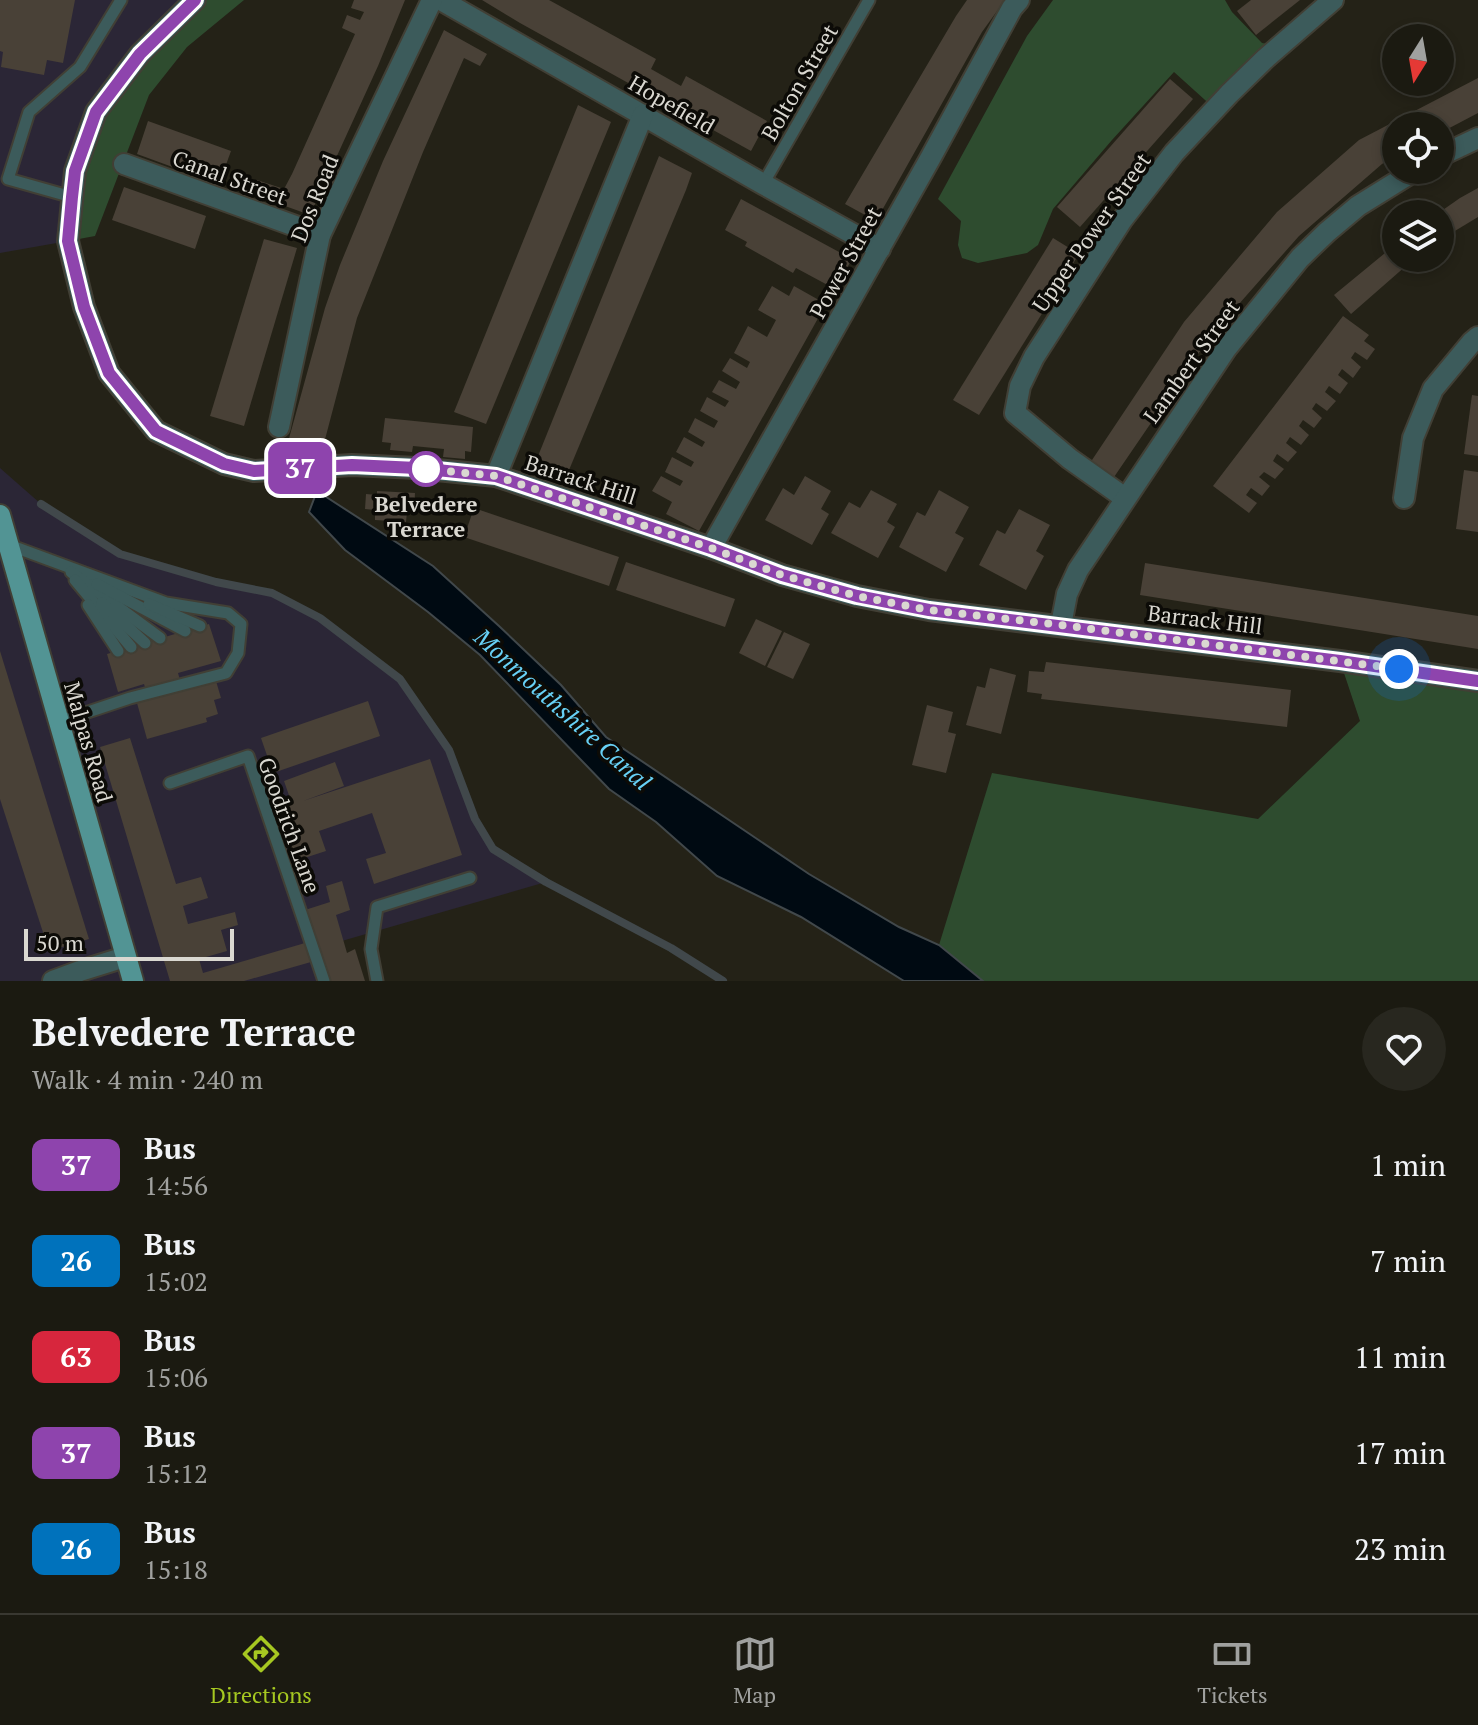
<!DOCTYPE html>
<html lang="en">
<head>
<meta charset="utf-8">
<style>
  body { margin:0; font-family:"PT Serif",serif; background:#28271f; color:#f1f3f6; height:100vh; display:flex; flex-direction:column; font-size:30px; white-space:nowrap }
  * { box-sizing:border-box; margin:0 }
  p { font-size:26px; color:#a0a19f }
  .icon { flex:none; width:44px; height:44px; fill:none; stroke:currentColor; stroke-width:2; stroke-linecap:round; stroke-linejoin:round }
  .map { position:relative; height:981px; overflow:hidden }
  .panel { display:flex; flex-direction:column; background:#1b1a11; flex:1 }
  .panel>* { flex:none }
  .badge { padding:0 16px; border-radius:12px; font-size:28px; line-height:52px }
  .needle { width:52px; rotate:191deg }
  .tools { position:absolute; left:1382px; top:24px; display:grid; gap:16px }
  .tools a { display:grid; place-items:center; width:72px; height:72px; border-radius:50%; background:#1b1a11; box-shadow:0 4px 12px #0003,0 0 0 2px #393831; font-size:40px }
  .scale { position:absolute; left:24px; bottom:20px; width:210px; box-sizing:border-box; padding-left:8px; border:4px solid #dad8d1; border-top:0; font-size:22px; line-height:28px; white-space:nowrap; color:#dad8d1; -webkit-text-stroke:6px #0c0b07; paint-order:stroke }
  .you { position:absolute; width:40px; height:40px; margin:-20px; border:6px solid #fff; border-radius:50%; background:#1a73e8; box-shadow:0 0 0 12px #1a73e833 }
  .map>.badge { position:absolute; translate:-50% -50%; box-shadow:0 0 0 4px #fff }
  .round { display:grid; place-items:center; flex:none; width:84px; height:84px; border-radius:42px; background:#28271f }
  .summary { display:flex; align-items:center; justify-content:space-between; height:136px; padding:0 32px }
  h1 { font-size:38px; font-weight:800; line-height:60px }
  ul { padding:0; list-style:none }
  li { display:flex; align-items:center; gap:24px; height:96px; padding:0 32px }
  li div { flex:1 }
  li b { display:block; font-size:30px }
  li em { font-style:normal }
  li .badge { min-width:88px; font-weight:700; text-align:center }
  .menu { display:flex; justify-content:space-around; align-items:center; height:112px; border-top:2px solid #393831; background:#1b1a11; font-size:22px; color:#a0a19f }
  .menu a { display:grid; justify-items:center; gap:4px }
  .menu .active { color:#a6c821 }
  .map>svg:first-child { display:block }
  .commercial { fill:#2b2636 }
  .green { fill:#2e4c2f }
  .water { fill:#000a12; stroke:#41484b; stroke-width:2 }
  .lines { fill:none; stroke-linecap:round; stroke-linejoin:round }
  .stream { stroke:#41484b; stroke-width:8 }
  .building { fill:#494137 }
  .service-casing { stroke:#413f35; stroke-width:15 }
  .minor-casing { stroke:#413f35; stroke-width:24 }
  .tertiary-casing { stroke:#413f35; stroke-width:24 }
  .primary-casing { stroke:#413f35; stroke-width:24 }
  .service { stroke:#3c5b5b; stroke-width:11 }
  .minor { stroke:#3c5b5b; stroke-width:20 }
  .tertiary { stroke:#3c5b5b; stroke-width:20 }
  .primary { stroke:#529494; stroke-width:20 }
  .line-casing { stroke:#fff; stroke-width:18 }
  .line { stroke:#8e44ad; stroke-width:12 }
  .walk { stroke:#dad8d1; stroke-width:8; stroke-dasharray:0 14.4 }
  .stop-dot { fill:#fff; stroke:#8e44ad; stroke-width:4 }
  .labels { text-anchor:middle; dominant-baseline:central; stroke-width:7; stroke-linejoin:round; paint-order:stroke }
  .street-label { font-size:22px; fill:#dad8d1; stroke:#0c0b07 }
  .stop-label { font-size:22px; font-weight:bold; fill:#dad8d1; stroke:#0c0b07 }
  .water-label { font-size:24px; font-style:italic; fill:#67d0f5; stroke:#0c0b07 }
</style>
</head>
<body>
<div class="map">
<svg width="1478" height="981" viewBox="0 0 1478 981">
  <rect width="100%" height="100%" fill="#242217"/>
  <!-- commercial -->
  <g class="commercial">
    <path d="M0,0H195L68,241L0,253Z"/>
    <path d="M0,468L41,504L120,554L216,582L272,593L320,618L400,679L449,750L475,819L493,849L546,882L314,949L324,981H0Z"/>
  </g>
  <!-- green -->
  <g class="green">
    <path d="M195,0H244L187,47L149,95L95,236L68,241L96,112Z"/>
    <path d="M1053,0H1225L1232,12L1262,43L1279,46L1215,109L1174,72L1112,140L1053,209L1038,245L1027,253L978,263L962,258L958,245L961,221L938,199L1027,36Z"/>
    <path d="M1340,661L1478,681V981H983L939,945L992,773L1258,819L1360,721Z"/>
  </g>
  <!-- water -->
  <path class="water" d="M317,491L433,566L499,626L561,685L606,737L809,874L899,927L939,945L983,981H904L801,917L717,876L656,822L609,789L480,655L428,612L345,550L309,512Z"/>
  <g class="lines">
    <!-- stream -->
    <path class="stream" d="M41,504L120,554L216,582L272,593L320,618L400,679L449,750L475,819L493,849L546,882L671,948L723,981"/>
  </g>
  <!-- building -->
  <g class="building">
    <path d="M0,0H75L63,63L47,60L44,75L1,67L3,52L0,51Z"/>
    <path d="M354,0H405L378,66L310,215L252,194L257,180L284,189L292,174L355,34L342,28L347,15L360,20L364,12L351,8Z"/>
    <path d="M482,0H549L656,59L651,69L681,86L686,76L767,121L751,151L520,23Z"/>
    <path d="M967,0H1005L982,32L876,221L845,204L956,16Z"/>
    <path d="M1251,0H1300L1256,35L1237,11Z"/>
    <path d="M444,30L487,54L480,66L464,58L423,152L357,318L323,447L288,442L325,308L340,265L383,161Z"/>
    <path d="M1478,78V113L1440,133V126H1396V156L1382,164L1299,236L1209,338L1112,480L1090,463L1184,322L1277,212L1359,140Z"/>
    <path d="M1170,79L1193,99L1080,227L1057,207Z"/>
    <path d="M578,105L611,122L486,424L454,412Z"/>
    <path d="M148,121L231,151L219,184L137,154Z"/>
    <path d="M659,156L692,173L686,190L564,482L532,471Z"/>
    <path d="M124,187L206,216L195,249L112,220Z"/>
    <path d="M1478,188V217L1440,240V212L1460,198Z"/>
    <path d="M741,199L852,259L835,289L796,268L793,273L745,246L747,242L725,230Z"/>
    <path d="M1053,238L1079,254L979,415L953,400Z"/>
    <path d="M264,239L297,248L244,426L210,416Z"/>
    <path d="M1396,244V258H1415L1351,314L1334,295Z"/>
    <path d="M772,286L789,296L794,286L826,304L699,531L666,514L672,502L652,491L661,476L680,486L683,481L665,472L672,457L691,467L694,462L676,452L684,437L702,447L705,442L688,432L695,418L714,428L718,421L700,411L707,397L725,407L729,401L712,392L719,380L736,389L740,382L722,371L730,358L747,368L750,362L734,353L748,326L767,337L776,320L758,310Z"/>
    <path d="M1343,316L1369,335L1364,341L1375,349L1367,360L1355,352L1351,358L1361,367L1353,378L1342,369L1338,375L1348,383L1340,394L1329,386L1325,392L1336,401L1327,411L1316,403L1312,409L1322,418L1314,428L1303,420L1299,426L1309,435L1301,445L1290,437L1286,443L1297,452L1288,462L1277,454L1273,461L1284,469L1275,479L1264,472L1259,477L1270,486L1262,496L1251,488L1246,495L1257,503L1249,513L1213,486Z"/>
    <path d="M1472,395L1478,396V456L1464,454Z"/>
    <path d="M385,418L473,427L471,452L465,451V459L443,457L444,449L413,446L412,452L390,450L391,443L382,442Z"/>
    <path d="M1464,470L1478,472V532L1456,529Z"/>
    <path d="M805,476L831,491L821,509L829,514L812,545L765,520L783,488L794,495Z"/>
    <path d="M871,490L897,504L887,522L895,527L878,558L831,533L849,502L860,508Z"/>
    <path d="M939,490L969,507L955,533L964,538L946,572L899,547L917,512L925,516Z"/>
    <path d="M377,491L415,493L414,512H407L406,522L375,520V510L365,509L366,494L377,495Z"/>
    <path d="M474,508L619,557L609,586L464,537Z"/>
    <path d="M1019,509L1050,525L1036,551L1044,556L1026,590L979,565L997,530L1005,534Z"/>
    <path d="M626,562L735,599L725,627L616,590Z"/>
    <path d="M1145,563L1478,616V649L1140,595Z"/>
    <path d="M756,619L782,631L765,666L739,653Z"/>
    <path d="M209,624L221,661L178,673L183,691L216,681L221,698L214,700L218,714L206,718L207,722L147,739L137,703L149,700L144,684L118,692L107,654Z"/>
    <path d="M784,632L810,644L793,679L767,667Z"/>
    <path d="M0,651L89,939L49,951L0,799Z"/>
    <path d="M1046,662L1291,690L1287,727L1041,699L1042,694L1027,692L1029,671L1044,672Z"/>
    <path d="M990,668L1016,675L1001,734L966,725L977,686L985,688Z"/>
    <path d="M368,701L380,736L273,773L261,738Z"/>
    <path d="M927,705L953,712L948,732L956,734L946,773L912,765Z"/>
    <path d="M130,738L176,884L201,877L208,898L183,906L188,924L235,912L238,925L221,930L227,951L199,959L203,973L305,943L311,962L244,981H170L100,747Z"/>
    <path d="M430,759L462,855L374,884L366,859L386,853L372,813L319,831L326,851L295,861L278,809L292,804L284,781L335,762L344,786L303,801Z"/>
    <path d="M342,881L350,910L336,915L347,953L355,949L365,981H329L305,910L330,902L326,886Z"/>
  </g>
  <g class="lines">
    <!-- service casing -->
    <g class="service-casing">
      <g id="service">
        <path d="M763,184L869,0"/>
        <path d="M72,197L8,179L29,112L80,67L121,0"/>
        <path d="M9,545L166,603L228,613L241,624L238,653L226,673L130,698L58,722"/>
        <path d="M71,572L160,638"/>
        <path d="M75,580L131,647"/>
        <path d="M97,584L185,631"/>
        <path d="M102,603L145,643"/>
        <path d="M149,604L200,626"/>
        <path d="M88,605L118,651"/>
        <path d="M170,783L248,756L324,981"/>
        <path d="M377,981L371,949L377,907L470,878"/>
      </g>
    </g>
    <!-- minor casing -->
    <g class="minor-casing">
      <g id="minor">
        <path d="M441,0L763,184L880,249"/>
        <path d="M1440,156L1478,138"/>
        <path d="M124,164L320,235"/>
        <path d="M279,427L320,235L432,0"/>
        <path d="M496,476L643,115"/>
        <path d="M1125,498L1070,459L1015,413L1020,386L1034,357L1122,220L1174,153L1229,94L1266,58L1333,0"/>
        <path d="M1404,498L1413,438L1433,389L1472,342L1478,337"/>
        <path d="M711,548L931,157L1012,8L1019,0"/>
        <path d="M1061,625L1067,594L1078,570L1226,349L1300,258L1327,232L1358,206L1416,170"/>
        <path d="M53,981L80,971L125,957"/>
      </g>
    </g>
    <!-- tertiary casing -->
    <g class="tertiary-casing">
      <path id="tertiary" d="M195,0L140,54L96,112L75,171L68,241L84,307L109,373L156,431L224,464L254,471L352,465L417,468L496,476L711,548L782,575L857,596L929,610L1340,661L1478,681"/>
    </g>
    <!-- primary casing -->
    <g class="primary-casing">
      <path id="primary" d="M0,515L133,981"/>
    </g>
    <!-- service -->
    <use href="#service" class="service"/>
    <!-- minor -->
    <use href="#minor" class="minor"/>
    <!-- tertiary -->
    <use href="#tertiary" class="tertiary"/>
    <!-- primary -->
    <use href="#primary" class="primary"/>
  </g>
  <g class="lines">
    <!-- line casing -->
    <g class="line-casing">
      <path id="line" d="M195,0L140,54L96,112L75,171L72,197L68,241L84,307L109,373L156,431L224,464L254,471L352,465L417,468L496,476L711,548L782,575L857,596L929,610L1340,661L1478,681"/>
    </g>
    <!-- line -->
    <use href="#line" class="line"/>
    <!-- walk -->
    <path class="walk" d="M426,469L417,468L496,476L711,548L782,575L857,596L929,610L1061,625L1399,669"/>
  </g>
  <!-- markers -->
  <circle class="stop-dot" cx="426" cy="469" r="16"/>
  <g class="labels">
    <!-- street labels -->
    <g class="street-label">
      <text transform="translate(799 82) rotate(-60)">Bolton Street</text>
      <text transform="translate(672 104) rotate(30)">Hopefield</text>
      <text transform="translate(230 177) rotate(20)">Canal Street</text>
      <text transform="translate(314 198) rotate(-68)">Dos Road</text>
      <text transform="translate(1091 232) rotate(-55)">Upper Power Street</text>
      <text transform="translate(845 262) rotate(-61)">Power Street</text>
      <text transform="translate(1191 361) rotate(-54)">Lambert Street</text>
      <text transform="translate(581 479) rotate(18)">Barrack Hill</text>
      <text transform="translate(1205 619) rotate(7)">Barrack Hill</text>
      <text transform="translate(89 742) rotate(74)">Malpas Road</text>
      <text transform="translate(290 825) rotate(70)">Goodrich Lane</text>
    </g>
    <!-- stop labels -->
    <g class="stop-label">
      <text x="426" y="503">Belvedere<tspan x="426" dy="25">Terrace</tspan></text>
    </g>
    <!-- water labels -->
    <g class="water-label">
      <text transform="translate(563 709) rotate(42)">Monmouthshire Canal</text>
    </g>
  </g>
</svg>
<div class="tools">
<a><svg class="needle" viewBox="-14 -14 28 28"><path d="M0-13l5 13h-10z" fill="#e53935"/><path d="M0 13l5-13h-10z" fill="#a0a19f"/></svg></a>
<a><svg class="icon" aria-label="locate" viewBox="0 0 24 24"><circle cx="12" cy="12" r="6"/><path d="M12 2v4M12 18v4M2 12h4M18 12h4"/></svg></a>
<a><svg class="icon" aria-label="layers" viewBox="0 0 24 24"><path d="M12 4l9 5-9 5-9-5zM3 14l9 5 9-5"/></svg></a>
</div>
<div class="scale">50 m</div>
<div class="you" style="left:1399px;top:669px"></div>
<b class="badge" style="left:300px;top:468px;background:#8e44ad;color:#fff">37</b>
</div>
<section class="panel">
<div class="summary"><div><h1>Belvedere Terrace</h1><p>Walk · 4 min · 240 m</p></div><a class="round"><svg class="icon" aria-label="heart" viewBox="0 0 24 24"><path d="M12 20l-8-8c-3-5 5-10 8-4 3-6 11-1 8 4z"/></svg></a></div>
<ul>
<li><span class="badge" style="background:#8e44ad;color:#fff">37</span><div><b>Bus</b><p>14:56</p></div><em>1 min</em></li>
<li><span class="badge" style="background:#0072bc;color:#fff">26</span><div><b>Bus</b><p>15:02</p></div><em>7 min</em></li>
<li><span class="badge" style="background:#d7263d;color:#fff">63</span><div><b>Bus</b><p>15:06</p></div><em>11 min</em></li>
<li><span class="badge" style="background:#8e44ad;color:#fff">37</span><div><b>Bus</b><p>15:12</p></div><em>17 min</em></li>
<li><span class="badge" style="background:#0072bc;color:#fff">26</span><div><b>Bus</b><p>15:18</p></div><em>23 min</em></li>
</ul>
</section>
<nav class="menu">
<a class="active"><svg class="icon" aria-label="directions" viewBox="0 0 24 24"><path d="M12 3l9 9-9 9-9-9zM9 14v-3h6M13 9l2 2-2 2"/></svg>Directions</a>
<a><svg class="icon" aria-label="map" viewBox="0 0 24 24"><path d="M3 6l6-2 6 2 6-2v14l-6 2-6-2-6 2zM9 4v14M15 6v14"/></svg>Map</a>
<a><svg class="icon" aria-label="tickets" viewBox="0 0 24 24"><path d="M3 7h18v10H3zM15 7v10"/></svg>Tickets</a>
</nav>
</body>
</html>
